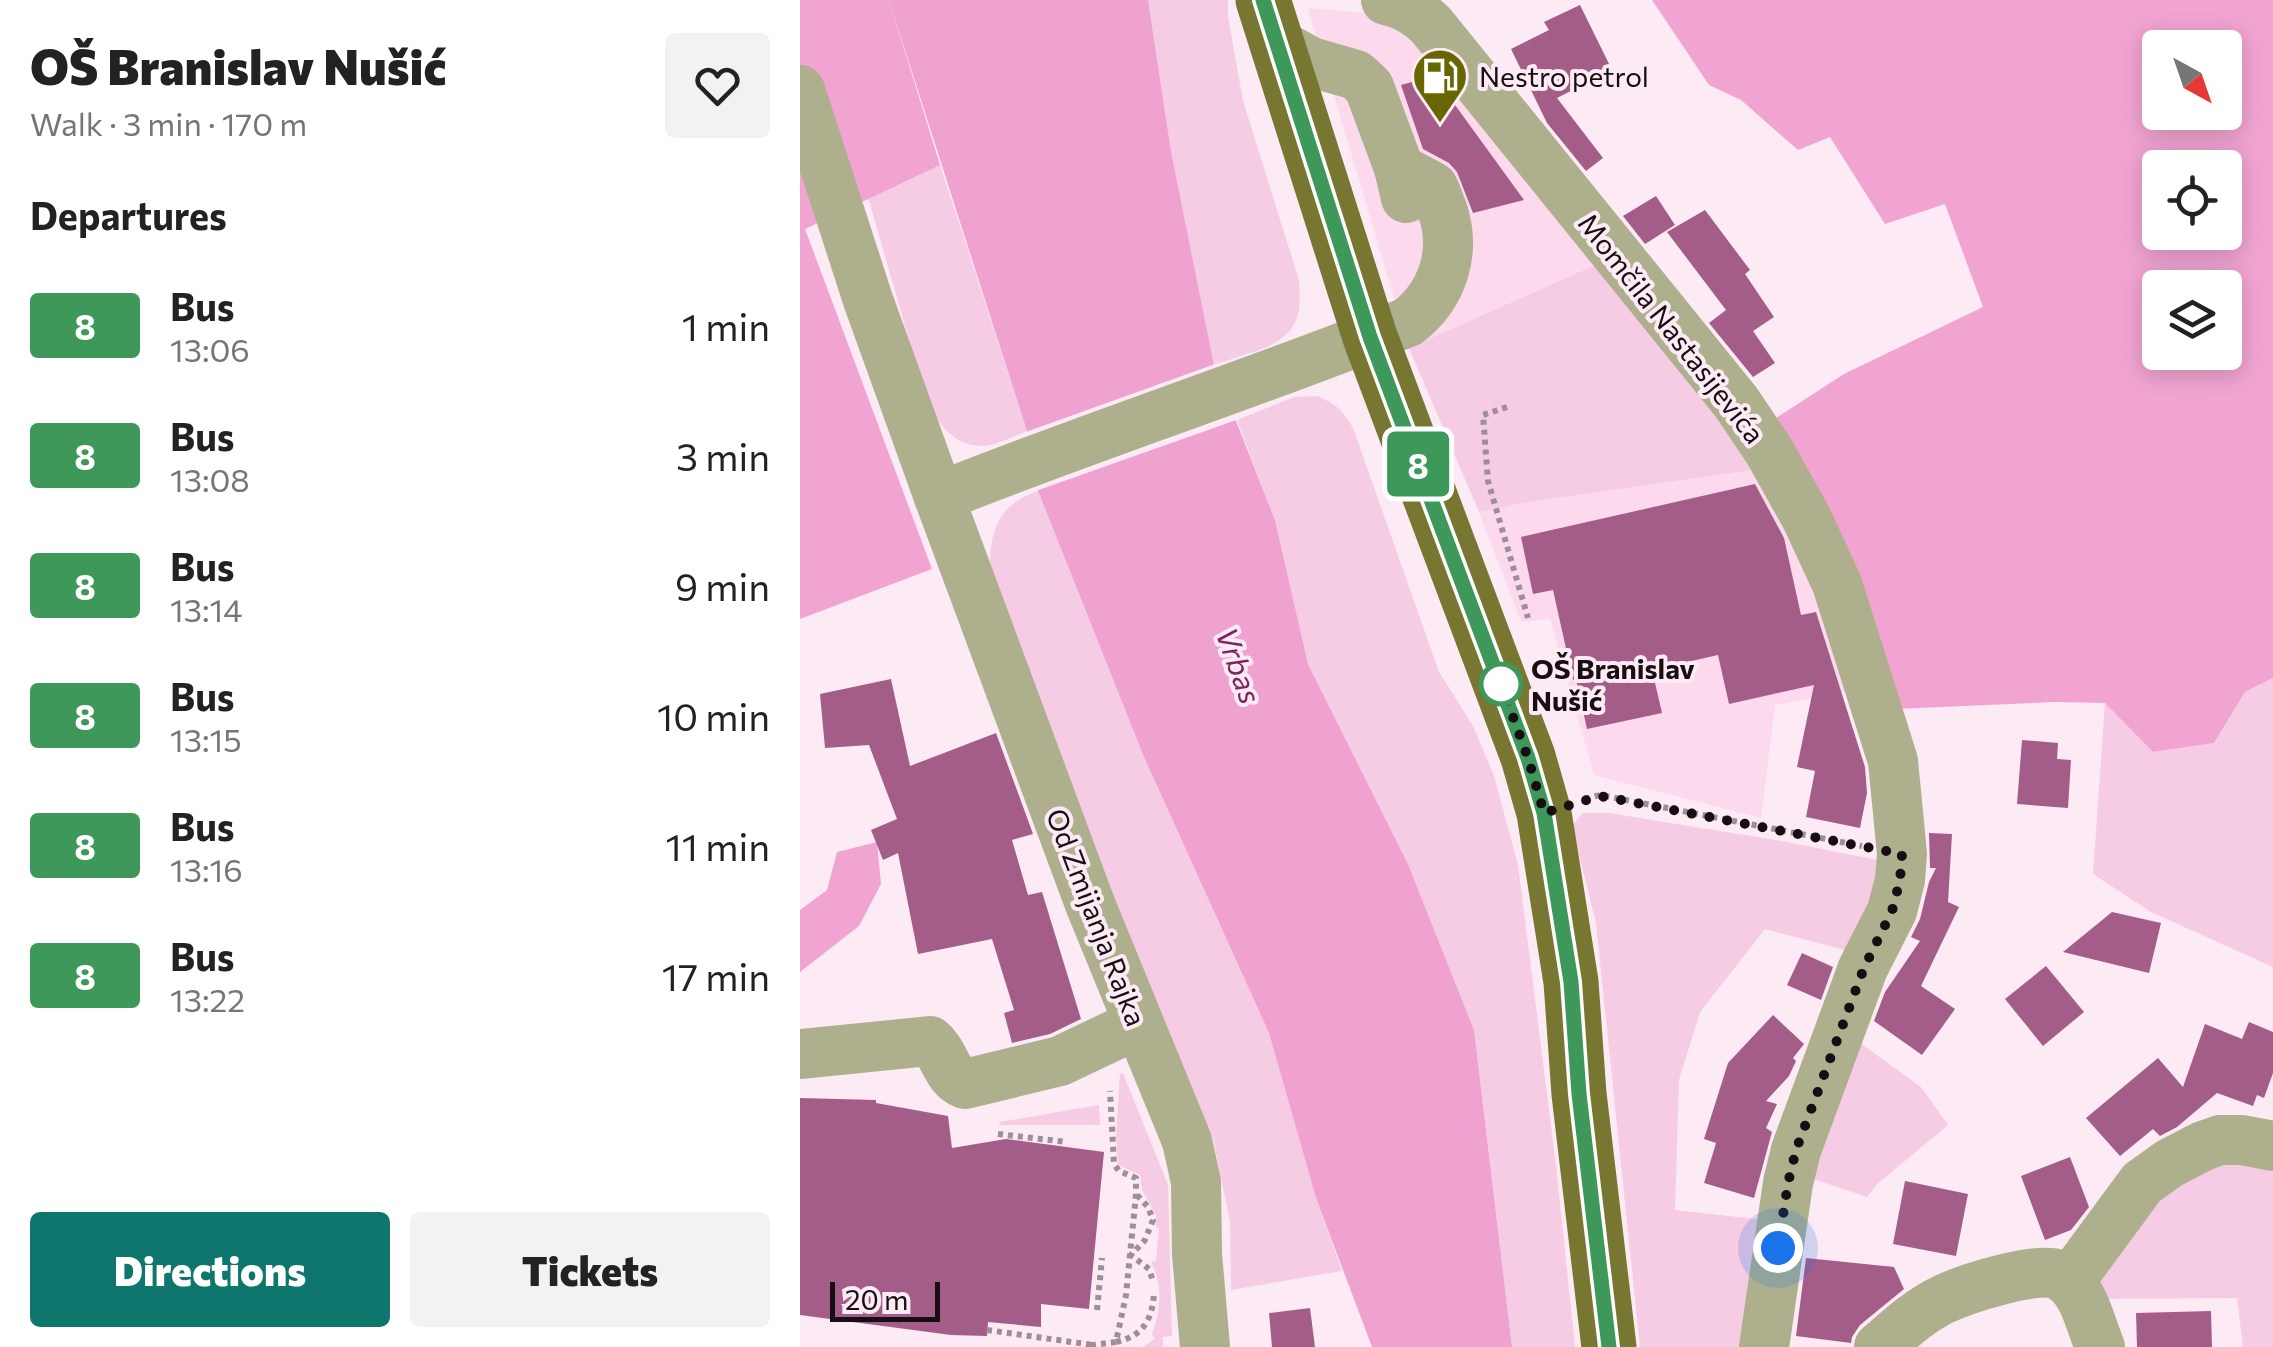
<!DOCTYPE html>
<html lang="en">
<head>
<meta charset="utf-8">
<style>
  body { margin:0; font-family:Commissioner,sans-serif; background:#f2f2f2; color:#222; height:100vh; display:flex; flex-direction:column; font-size:38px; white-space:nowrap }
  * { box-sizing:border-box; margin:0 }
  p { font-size:32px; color:#767676 }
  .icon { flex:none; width:55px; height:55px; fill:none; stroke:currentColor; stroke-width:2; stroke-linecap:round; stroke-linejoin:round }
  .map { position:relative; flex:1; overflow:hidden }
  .drawer { display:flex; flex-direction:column; background:#fff; width:800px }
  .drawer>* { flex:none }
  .badge { padding:0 20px; border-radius:8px; font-size:35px; line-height:65px }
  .needle { width:65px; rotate:140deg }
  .controls { position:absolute; left:1342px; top:30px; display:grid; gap:20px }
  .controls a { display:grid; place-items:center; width:100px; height:100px; border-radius:10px; background:#fff; box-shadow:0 5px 25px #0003; font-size:50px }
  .scale { position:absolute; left:30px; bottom:25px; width:110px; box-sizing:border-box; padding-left:10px; border:5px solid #170e13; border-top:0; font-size:28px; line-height:35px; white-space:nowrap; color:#170e13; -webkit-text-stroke:8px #fceaf4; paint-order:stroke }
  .you { position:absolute; width:50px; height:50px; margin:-25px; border:8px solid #fff; border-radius:50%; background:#1a73e8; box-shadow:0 0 0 15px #1a73e833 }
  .map>.badge { position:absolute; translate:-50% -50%; box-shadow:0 0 0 5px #fff }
  h2 { padding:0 30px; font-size:38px; line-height:90px }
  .round { display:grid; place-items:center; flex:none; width:105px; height:105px; border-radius:10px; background:#f2f2f2 }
  .head { display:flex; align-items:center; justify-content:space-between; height:170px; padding:0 30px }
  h1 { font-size:48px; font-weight:800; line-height:75px }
  .primary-button { display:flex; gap:20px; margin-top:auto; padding:20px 30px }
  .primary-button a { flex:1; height:115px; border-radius:10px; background:#0f766e; color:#fff; font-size:40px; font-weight:800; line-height:115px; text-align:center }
  .primary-button a+a { background:#f2f2f2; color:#222 }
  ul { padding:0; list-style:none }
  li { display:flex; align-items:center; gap:30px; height:130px; padding:0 30px }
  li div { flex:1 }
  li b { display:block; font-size:38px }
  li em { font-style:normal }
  li .badge { min-width:110px; font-weight:700; text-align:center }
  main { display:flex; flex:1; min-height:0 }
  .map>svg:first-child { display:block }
  .built { fill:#fdd9ed }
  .green { fill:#f6cbe4 }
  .forest { fill:#f1a4d2; fill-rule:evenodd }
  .water { fill:#efa2d0 }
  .pier { fill:#fceaf4 }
  .building { fill:#a45d89 }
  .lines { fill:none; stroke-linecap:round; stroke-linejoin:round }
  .path { stroke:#9d8f97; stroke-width:6; stroke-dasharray:5 5; stroke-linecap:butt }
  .minor { stroke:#aeaf8c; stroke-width:50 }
  .major { stroke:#787732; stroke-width:55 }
  .line-casing { stroke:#fff; stroke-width:22 }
  .line { stroke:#3e9859; stroke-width:15 }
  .walk { stroke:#170e13; stroke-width:10; stroke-dasharray:0 18 }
  .stop-dot { fill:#fff; stroke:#3e9859; stroke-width:5 }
  .labels { text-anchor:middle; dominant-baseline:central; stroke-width:8; stroke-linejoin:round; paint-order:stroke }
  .poi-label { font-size:28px; fill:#170e13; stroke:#fceaf4; text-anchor:start }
  .street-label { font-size:28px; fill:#170e13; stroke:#fceaf4 }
  .stop-label { font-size:28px; font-weight:bold; fill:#170e13; stroke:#fceaf4; text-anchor:start }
  .water-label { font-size:30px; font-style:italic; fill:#7c2560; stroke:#fceaf4 }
</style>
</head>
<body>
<main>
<section class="drawer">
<div class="head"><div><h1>OŠ Branislav Nušić</h1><p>Walk · 3 min · 170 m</p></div><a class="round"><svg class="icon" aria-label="heart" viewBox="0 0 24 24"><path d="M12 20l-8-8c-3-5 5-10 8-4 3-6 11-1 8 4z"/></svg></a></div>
<h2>Departures</h2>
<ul>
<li><span class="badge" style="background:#3e9859;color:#fff">8</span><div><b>Bus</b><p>13:06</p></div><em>1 min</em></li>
<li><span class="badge" style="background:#3e9859;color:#fff">8</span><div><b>Bus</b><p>13:08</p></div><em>3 min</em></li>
<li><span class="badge" style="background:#3e9859;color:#fff">8</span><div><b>Bus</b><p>13:14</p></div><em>9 min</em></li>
<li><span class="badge" style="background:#3e9859;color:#fff">8</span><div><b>Bus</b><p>13:15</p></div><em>10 min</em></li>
<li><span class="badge" style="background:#3e9859;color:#fff">8</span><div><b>Bus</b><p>13:16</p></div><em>11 min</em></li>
<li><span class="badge" style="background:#3e9859;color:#fff">8</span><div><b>Bus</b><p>13:22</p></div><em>17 min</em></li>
</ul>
<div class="primary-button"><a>Directions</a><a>Tickets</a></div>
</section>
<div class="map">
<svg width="1473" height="1347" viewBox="0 0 1473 1347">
  <rect width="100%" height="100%" fill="#fceaf4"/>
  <!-- built -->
  <g class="built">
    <path d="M508,8L588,15L606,20L802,262L609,348Z"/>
    <path d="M966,468L1063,689L975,705L961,818L794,775L750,619L721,622L679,512L729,502Z"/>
  </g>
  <!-- green -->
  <g class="green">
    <path d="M348,0H428V17L443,101L498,277C509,347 467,345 414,365L371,151Z"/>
    <path d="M140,165L227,431C214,436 195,446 181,446C153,445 139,424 127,402L68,197Z"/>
    <path d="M802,262L966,468L729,502L679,512L609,348Z"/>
    <path d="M517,396C535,403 544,411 553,428L639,672L673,726L694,776L718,865L756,1166L775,1347H712L674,1030L608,864L508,664L475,520L437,420L494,397Z"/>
    <path d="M238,491L344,757L469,1033L516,1198L542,1271L431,1290L430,1222L413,1139L291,847L190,566C190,528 200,504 238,491Z"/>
    <path d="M1473,678V967L1351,912L1293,874L1305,703L1353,752L1414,743L1445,692Z"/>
    <path d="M783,813H809L982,841L1087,862L1057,953L965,929L900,1012L879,1080L875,1210L974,1221L950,1347H840L796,923L772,826Z"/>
    <path d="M1050,1036L1121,1087L1148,1125L1077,1184L1067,1197L1002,1175Z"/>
    <path d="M323,1073L368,1185L372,1336L363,1337V1347H343L355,1339L352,1334C361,1310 363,1285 351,1262L356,1261L359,1228H356V1215L342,1190L340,1175L318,1165L316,1134L320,1074Z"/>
    <path d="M299,1105L300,1125H199L200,1122Z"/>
    <path d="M1473,1154V1347H1443L1437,1298L1294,1299L1292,1266L1369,1177Z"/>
  </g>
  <!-- forest -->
  <g class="forest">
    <path d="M0,0H89L140,165L5,229L132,569L0,619Z"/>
    <path d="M852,0H1473V678L1445,692L1414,743L1353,752L1305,703L1254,702L1094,709L967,424L1044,374L1183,307L1145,204L1085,224L1030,137L998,150L941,100L909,85ZM1360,48H1425V112H1360ZM1360,168H1425V232H1360ZM1360,288H1425V352H1360Z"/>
    <path d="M77,842L81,884L59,926L0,972V910L27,890L37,852Z"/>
  </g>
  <!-- water -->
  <path class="water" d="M89,0H348L371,151L414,365L475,520L508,664L608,864L674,1030L712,1347H572L516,1198L469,1033L344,757L238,491L227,431Z"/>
  <!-- pier -->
  <path class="pier" d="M418,363L442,418L233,492L223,433Z"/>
  <!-- building -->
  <g class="building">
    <path d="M780,5L812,70L757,98L803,158L786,171L747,123L711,49L749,30L744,22Z"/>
    <path d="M634,76L724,200L673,213L657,172L649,163L623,149L601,85Z"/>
    <path d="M856,196L875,225L845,244L823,216Z"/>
    <path d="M905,210L950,270L945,274L974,317L953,331L975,363L953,377L909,323L926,310L867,232Z"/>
    <path d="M955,484L984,538L1001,615L1016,612L1065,767L1067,793L1060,828L1006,817L1015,771L997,767L1014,685L929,704L918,655L852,670L862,713L787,729L776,679L773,680L753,590L733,594L721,537Z"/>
    <path d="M91,679L110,766L196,733L233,834L212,840L228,895L242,892L281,1019L250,1034L212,1043L204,1013L214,1010L192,939L118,954L98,853L83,860L71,830L97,819L69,745L25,748L20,694Z"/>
    <path d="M1222,740L1258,743L1257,759L1271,760L1268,808L1217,804Z"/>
    <path d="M1129,833L1152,834L1148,902L1159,907L1121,986L1155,1009L1122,1055L1074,1021L1085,992L1120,941L1111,937L1120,919L1129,882L1136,868H1130Z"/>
    <path d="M1312,912L1361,923L1349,973L1263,952Z"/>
    <path d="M1002,953L1033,967L1021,1000L987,985Z"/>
    <path d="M1246,966L1284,1012L1243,1046L1205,999Z"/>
    <path d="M973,1015L1004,1044L993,1058L996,1061L989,1076L966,1101L977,1104L966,1128L972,1132L954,1198L904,1183L916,1143L904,1139L928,1063Z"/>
    <path d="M1449,1022L1473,1032V1073L1464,1098L1457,1095L1453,1106L1417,1093L1377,1127L1360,1136L1353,1129L1320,1156L1286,1118L1358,1058L1383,1087L1405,1024L1442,1039Z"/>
    <path d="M0,1098L76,1100V1103L148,1116L152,1148L206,1139L304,1152L289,1309L241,1304V1327L188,1322L187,1336L151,1335L0,1315Z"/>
    <path d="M1270,1157L1289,1207L1271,1230L1245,1240L1221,1176Z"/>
    <path d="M1105,1181L1168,1194L1156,1256L1093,1244Z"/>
    <path d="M1006,1258L1094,1267L1104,1289L1060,1325L1052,1337L1051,1343L996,1336Z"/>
    <path d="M510,1308L515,1347H472L469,1313Z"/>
    <path d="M1411,1311L1412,1347H1337L1336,1313Z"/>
  </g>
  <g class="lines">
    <!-- path -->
    <g class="path">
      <path d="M707,407L683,415L688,481L728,618"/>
      <path d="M785,799L800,795L1062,846"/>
      <path d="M198,1134L267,1142"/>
      <path d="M337,1195L348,1207L353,1220L345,1240L331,1255L349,1269L353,1281"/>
      <path d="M297,1310L302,1258"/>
      <path d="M187,1330L293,1345"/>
      <path d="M316,1342C343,1336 352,1320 354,1294"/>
      <path d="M293,1347V1345L316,1342L326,1295L336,1194V1178L319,1171L314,1164L310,1091"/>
    </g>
    <!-- minor -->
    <g class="minor">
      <path d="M586,0C605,4 617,12 631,25L936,402L969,451L1007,519L1037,584L1093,761L1102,854L1100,880L1092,911L1063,968L996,1150L988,1183L964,1347"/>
      <path d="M475,42L511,62L556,75L569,87L599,168L606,198"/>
      <path d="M0,90L68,300L139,497L290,904L387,1141L396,1182L397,1254L405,1347"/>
      <path d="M139,497C294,435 453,384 608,322C643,295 657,251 642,209C639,203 637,193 633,187C631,185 605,173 599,168"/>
      <path d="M2,1054L130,1041C146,1054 145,1076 165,1084L260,1061L321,1032L329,1031L344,1038"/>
      <path d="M1269,1282L1342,1183L1370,1163L1403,1146L1420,1140H1442L1473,1146"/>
      <path d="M1079,1347C1099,1330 1118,1312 1142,1300C1165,1289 1233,1267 1257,1274C1259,1275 1268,1281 1270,1283C1286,1299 1291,1326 1300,1347"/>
    </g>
    <!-- major -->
    <path class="major" d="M463,0L570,337L728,757L744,813L771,982L779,1094L809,1347"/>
  </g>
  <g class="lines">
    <!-- line casing -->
    <g class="line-casing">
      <path id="line" d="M463,0L570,337L728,758L744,813L771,982L779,1094L809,1347"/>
    </g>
    <!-- line -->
    <use href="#line" class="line"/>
    <!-- walk -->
    <path class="walk" d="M701,684L728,758L744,813L800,796L1102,854L1100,880L1092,911L1064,968L996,1150L988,1183L978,1248"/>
  </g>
  <!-- icons -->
  <defs>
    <g id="fuel-pin" transform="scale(2.875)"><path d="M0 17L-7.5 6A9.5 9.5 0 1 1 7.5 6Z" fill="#676600" stroke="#fceaf4"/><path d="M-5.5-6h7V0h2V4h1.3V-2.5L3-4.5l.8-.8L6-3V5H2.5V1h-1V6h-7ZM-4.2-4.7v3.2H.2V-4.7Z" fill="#fff"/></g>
  </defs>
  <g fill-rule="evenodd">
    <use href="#fuel-pin" x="640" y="76"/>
  </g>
  <!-- markers -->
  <circle class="stop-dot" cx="701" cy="684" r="20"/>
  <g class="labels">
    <!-- poi labels -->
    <g class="poi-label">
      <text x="679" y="76">Nestro petrol</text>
    </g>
    <!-- street labels -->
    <g class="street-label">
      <text transform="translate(872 328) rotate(52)">Momčila Nastasijevića</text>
      <text transform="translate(297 917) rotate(69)">Od Zmijanja Rajka</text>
    </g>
    <!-- stop labels -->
    <g class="stop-label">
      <text x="731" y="668">OŠ Branislav<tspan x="731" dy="32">Nušić</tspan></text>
    </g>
    <!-- water labels -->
    <g class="water-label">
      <text transform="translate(440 665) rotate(70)">Vrbas</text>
    </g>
  </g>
</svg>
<div class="controls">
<a><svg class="needle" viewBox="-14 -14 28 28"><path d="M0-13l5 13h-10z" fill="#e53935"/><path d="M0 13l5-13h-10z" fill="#767676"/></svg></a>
<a><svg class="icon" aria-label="locate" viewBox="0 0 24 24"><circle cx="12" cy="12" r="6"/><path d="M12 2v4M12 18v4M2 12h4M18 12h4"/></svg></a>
<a><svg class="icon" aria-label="layers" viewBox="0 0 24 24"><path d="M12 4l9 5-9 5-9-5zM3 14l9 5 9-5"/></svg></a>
</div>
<div class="scale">20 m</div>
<div class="you" style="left:978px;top:1248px"></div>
<b class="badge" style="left:618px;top:464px;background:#3e9859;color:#fff">8</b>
</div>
</main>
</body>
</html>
